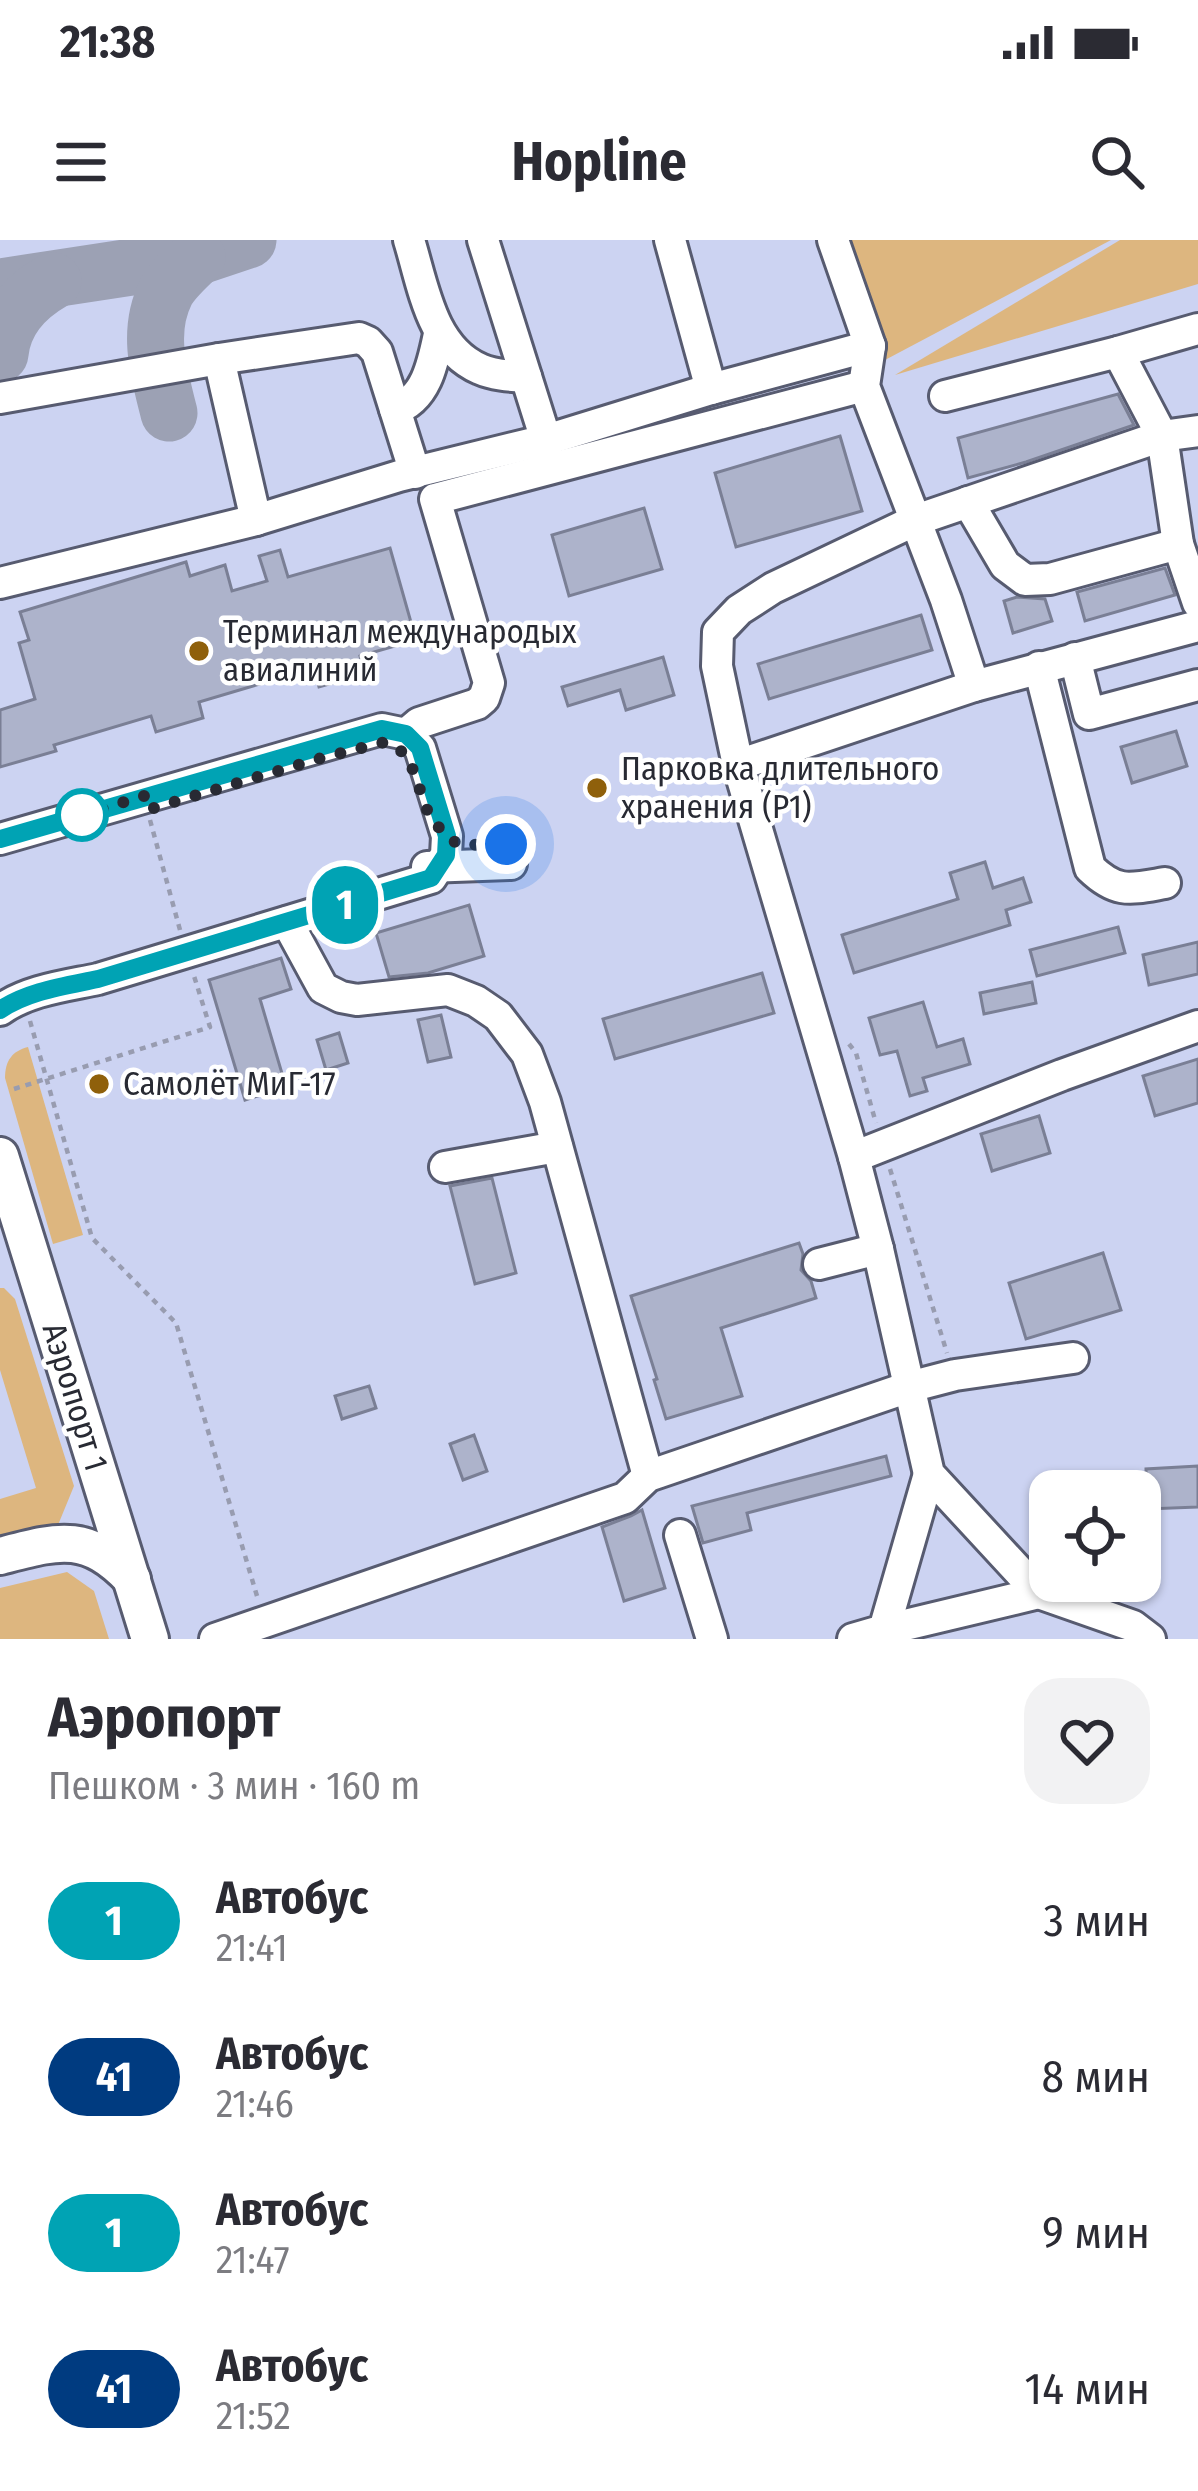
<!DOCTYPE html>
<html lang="ru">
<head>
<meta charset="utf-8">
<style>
  body { margin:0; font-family:"Fira Sans Condensed",sans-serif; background:#f2f2f3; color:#2b2b33; height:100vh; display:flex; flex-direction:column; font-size:45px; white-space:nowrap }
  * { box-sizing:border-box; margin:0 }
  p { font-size:39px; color:#7c7c81 }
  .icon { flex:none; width:66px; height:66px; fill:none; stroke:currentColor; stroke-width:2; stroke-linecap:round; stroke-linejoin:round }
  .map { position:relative; height:1399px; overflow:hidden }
  .panel { display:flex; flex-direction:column; background:#fff; flex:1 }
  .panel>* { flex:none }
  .badge { padding:0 24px; border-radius:39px; font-size:42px; line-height:78px }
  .buttons { position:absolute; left:1029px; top:1230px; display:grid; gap:24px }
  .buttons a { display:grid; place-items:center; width:132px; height:132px; border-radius:24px; background:#fff; box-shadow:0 3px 9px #0004; font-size:60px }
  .you { position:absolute; width:60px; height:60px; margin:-30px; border:9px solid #fff; border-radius:50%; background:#1a73e8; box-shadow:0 0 0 18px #1a73e833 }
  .map>.badge { position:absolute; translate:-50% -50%; box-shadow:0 0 0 6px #fff }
  .round { display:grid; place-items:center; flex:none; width:126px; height:126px; border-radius:36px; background:#f2f2f3 }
  .overview { display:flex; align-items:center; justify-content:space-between; height:204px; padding:0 48px }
  h1 { font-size:57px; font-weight:700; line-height:90px }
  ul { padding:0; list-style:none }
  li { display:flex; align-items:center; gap:36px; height:156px; padding:0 48px }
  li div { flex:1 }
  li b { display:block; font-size:45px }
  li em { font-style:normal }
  li .badge { min-width:132px; font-weight:700; text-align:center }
  .status { display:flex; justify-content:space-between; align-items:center; height:84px; padding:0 60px; background:#fff; direction:ltr }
  .status svg { height:33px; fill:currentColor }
  header { display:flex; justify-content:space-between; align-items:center; height:156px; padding:0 48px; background:#fff; font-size:54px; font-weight:700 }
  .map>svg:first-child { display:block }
  .built { fill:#ccd3f2; fill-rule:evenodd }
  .green { fill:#ddb67f }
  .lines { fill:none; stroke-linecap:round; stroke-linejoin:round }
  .taxiway { stroke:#9ca1b4; stroke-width:57 }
  .building { fill:#adb3cb; stroke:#7a7f95; stroke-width:3 }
  .minor-casing { stroke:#575b70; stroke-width:36 }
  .major-casing { stroke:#575b70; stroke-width:42 }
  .path { stroke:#989cb0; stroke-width:4.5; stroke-dasharray:6 6; stroke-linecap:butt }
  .minor { stroke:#fff; stroke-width:30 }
  .major { stroke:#fff; stroke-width:36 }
  .line-casing { stroke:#fff; stroke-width:27 }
  .line { stroke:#00a3b4; stroke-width:18 }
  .walk { stroke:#282a33; stroke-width:12; stroke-dasharray:0 21.6 }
  .poi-dot { fill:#8f600b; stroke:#fff; stroke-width:4.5 }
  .stop-dot { fill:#fff; stroke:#00a3b4; stroke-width:6 }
  .labels { text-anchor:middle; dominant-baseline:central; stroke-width:9; stroke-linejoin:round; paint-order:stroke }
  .poi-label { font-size:33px; fill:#282a33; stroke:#fff; text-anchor:start }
  .street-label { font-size:33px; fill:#282a33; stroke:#fff }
</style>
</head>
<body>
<div class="status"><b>21:38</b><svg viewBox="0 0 49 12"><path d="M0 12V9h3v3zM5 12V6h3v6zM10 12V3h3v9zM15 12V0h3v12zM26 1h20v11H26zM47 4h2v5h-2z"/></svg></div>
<header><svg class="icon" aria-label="menu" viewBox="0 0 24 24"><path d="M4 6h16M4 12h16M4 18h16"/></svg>Hopline<svg class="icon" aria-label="search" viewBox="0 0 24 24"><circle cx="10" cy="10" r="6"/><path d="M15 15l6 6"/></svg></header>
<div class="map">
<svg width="1198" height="1399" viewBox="0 0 1198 1399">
  <rect width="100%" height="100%" fill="#d8def7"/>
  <!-- built -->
  <path class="built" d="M0,0H1198V1399H0ZM1050,1251H1140V1341H1050Z"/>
  <!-- green -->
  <g class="green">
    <path d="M845,0H1111L885,120Z"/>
    <path d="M1120,0H1198V44L895,135Z"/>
    <path d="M28,807L83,995L53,1004L5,838C5,821 12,811 28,807Z"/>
    <path d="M0,1048H4L15,1059L74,1246L58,1285L0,1301V1259L36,1248L0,1130Z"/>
    <path d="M67,1332L94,1351L109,1399H0V1348Z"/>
  </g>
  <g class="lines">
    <!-- taxiway -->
    <g class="taxiway">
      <path d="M0,47L197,17L248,0"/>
      <path d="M0,114C3,81 25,57 53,41"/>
      <path d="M169,173C159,133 146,92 166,52C173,39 187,27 197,17"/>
    </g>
  </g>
  <!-- building -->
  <g class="building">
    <path d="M1118,154L1134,185L1026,222L968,238L958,198Z"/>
    <path d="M840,196L862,271L736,307L715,233Z"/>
    <path d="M644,268L662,329L569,356L552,295Z"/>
    <path d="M390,308L416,400L360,416L365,434L319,447L314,428L199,462L203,478L156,492L151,476L54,505L56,511L0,527V470L35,459L19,403L29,400L20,372L186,322L190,336L225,325L232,351L267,341L259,316L280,310L288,337Z"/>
    <path d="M1165,328L1175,355L1085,381L1077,352Z"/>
    <path d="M1017,357L1045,359L1052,381L1013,393L1004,361Z"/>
    <path d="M921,375L932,410L769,459L758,424Z"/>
    <path d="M663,417L674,455L626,470L620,450L568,466L562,447Z"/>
    <path d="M1176,491L1187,526L1132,543L1121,507Z"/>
    <path d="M985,622L993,648L1023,638L1031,662L1006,670L1010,685L854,733L842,695L958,659L950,633Z"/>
    <path d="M469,665L484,716L428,733L389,737L376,693Z"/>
    <path d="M1118,687L1125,713L1037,736L1030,710Z"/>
    <path d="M1198,702V734L1149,745L1143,715Z"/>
    <path d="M281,718L291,749L260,759L286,847L245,860L209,740Z"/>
    <path d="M762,733L774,773L615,819L603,779Z"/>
    <path d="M1032,742L1036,763L984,774L980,753Z"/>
    <path d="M923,762L937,807L963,799L970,824L923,838L927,851L910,856L897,811L880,815L869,778Z"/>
    <path d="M441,775L451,817L428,822L418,780Z"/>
    <path d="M339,793L348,823L326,830L317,800Z"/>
    <path d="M1198,819V863L1155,876L1143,836Z"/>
    <path d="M1039,876L1050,913L992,931L981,894Z"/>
    <path d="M492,938L516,1033L475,1044L450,946Z"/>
    <path d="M799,1003L803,1014L801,1030L811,1041L816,1058L721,1088L742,1156L666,1179L654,1140L657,1139L631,1056Z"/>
    <path d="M1103,1013L1121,1070L1026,1099L1009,1043Z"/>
    <path d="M369,1146L376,1168L342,1179L335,1156Z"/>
    <path d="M474,1195L487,1231L463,1240L450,1204Z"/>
    <path d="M886,1216L891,1236L747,1273L751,1290L703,1303L692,1266Z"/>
    <path d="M1198,1226V1267L1147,1269L1146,1229Z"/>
    <path d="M642,1270L665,1348L624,1361L602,1287L631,1276Z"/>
  </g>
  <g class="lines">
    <!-- minor casing -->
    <g class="minor-casing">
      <g id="minor">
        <path d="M409,0C423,45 431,108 480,129C493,135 511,136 526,137"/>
        <path d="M483,0L546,200"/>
        <path d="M670,0L711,149"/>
        <path d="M833,0L870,106L864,146L946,360L974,446"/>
        <path d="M1118,112L1162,196L1178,304L1198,363"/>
        <path d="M219,119L256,280"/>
        <path d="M945,156L1118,112L1198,89"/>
        <path d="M0,158L219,119L359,98L368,102L377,112L415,233"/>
        <path d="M395,169C426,160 433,123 439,94"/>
        <path d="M968,262L1005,325L1025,340L1050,339L1178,304"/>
        <path d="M0,343L256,280L399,236L546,200L711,149L870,106"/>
        <path d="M1075,418L1089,474L1198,445"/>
        <path d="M1039,427L1090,628C1117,654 1130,649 1165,643"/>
        <path d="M406,494L419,483L477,464L484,458L489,443L435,259L864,146"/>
        <path d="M738,525L974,446L1198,386"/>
        <path d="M0,599L382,489L406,494L420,508L447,596L446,615L431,638L98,739C65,746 28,750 0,770"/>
        <path d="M427,627L511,624"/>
        <path d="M287,682L323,748L341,757L357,760L448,750L476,761L498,776L527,814L545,862L648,1236"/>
        <path d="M854,917L1062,835L1198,786"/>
        <path d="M445,927L557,907"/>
        <path d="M819,1024L878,1009"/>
        <path d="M680,1295L712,1399"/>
        <path d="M884,1390L1039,1353"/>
        <path d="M215,1399L625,1258L648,1236L909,1147L955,1135L1073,1118"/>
        <path d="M853,1399L884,1390L929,1234"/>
        <path d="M1150,1399L1133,1386L1039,1353L929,1234L878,1009L854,917L738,525L717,426L718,392L739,370L773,348L916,280L1162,196L1198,191"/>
      </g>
    </g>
    <!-- major casing -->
    <g class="major-casing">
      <g id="major">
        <path d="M0,916L150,1399"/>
        <path d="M0,1316C58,1301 86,1291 132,1339"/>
      </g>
    </g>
    <!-- path -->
    <g class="path">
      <path d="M150,580L180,690"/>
      <path d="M30,781L92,998L176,1083L257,1356"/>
      <path d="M849,804L856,813L876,883"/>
      <path d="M14,849L210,787L194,736"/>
      <path d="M890,929L947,1113"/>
    </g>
    <!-- minor -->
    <use href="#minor" class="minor"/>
    <!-- major -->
    <use href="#major" class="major"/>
  </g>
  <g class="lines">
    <!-- line casing -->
    <g class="line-casing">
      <path id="line" d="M0,599L382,489L406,494L420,508L447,596L446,615L431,638L98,739C65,746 28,751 0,770"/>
    </g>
    <!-- line -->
    <use href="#line" class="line"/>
    <!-- walk -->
    <path class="walk" d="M82,575L144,556L147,570L325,517L385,502L398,508L409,519L430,578L447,596L459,605L506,604"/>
  </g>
  <!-- markers -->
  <g class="poi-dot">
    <circle cx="199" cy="411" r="12"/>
    <circle cx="597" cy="548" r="12"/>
    <circle cx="99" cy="844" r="12"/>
  </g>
  <circle class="stop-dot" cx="82" cy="575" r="24"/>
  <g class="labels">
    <!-- poi labels -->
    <g class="poi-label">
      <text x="223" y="392">Терминал международых<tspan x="223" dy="38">авиалиний</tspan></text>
      <text x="621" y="529">Парковка длительного<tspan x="621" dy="38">хранения (P1)</tspan></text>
      <text x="123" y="844">Самолёт МиГ-17</text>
    </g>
    <!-- street labels -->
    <g class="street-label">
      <text transform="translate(75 1157) rotate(73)">Аэропорт 1</text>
    </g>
  </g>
</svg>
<div class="buttons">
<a><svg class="icon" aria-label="locate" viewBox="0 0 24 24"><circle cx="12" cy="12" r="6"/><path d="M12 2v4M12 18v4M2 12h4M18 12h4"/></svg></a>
</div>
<div class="you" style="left:506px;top:604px"></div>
<b class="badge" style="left:345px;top:665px;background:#00a3b4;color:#fff">1</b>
</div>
<section class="panel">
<div class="overview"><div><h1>Аэропорт</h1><p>Пешком · 3 мин · 160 m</p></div><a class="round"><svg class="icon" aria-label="heart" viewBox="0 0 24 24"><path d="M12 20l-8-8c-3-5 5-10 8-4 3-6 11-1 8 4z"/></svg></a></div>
<ul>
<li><span class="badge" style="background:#00a3b4;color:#fff">1</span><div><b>Автобус</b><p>21:41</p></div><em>3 мин</em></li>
<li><span class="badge" style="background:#003b80;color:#fff">41</span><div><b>Автобус</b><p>21:46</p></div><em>8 мин</em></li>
<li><span class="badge" style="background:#00a3b4;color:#fff">1</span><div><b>Автобус</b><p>21:47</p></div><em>9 мин</em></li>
<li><span class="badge" style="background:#003b80;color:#fff">41</span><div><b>Автобус</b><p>21:52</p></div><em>14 мин</em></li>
</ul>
</section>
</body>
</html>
